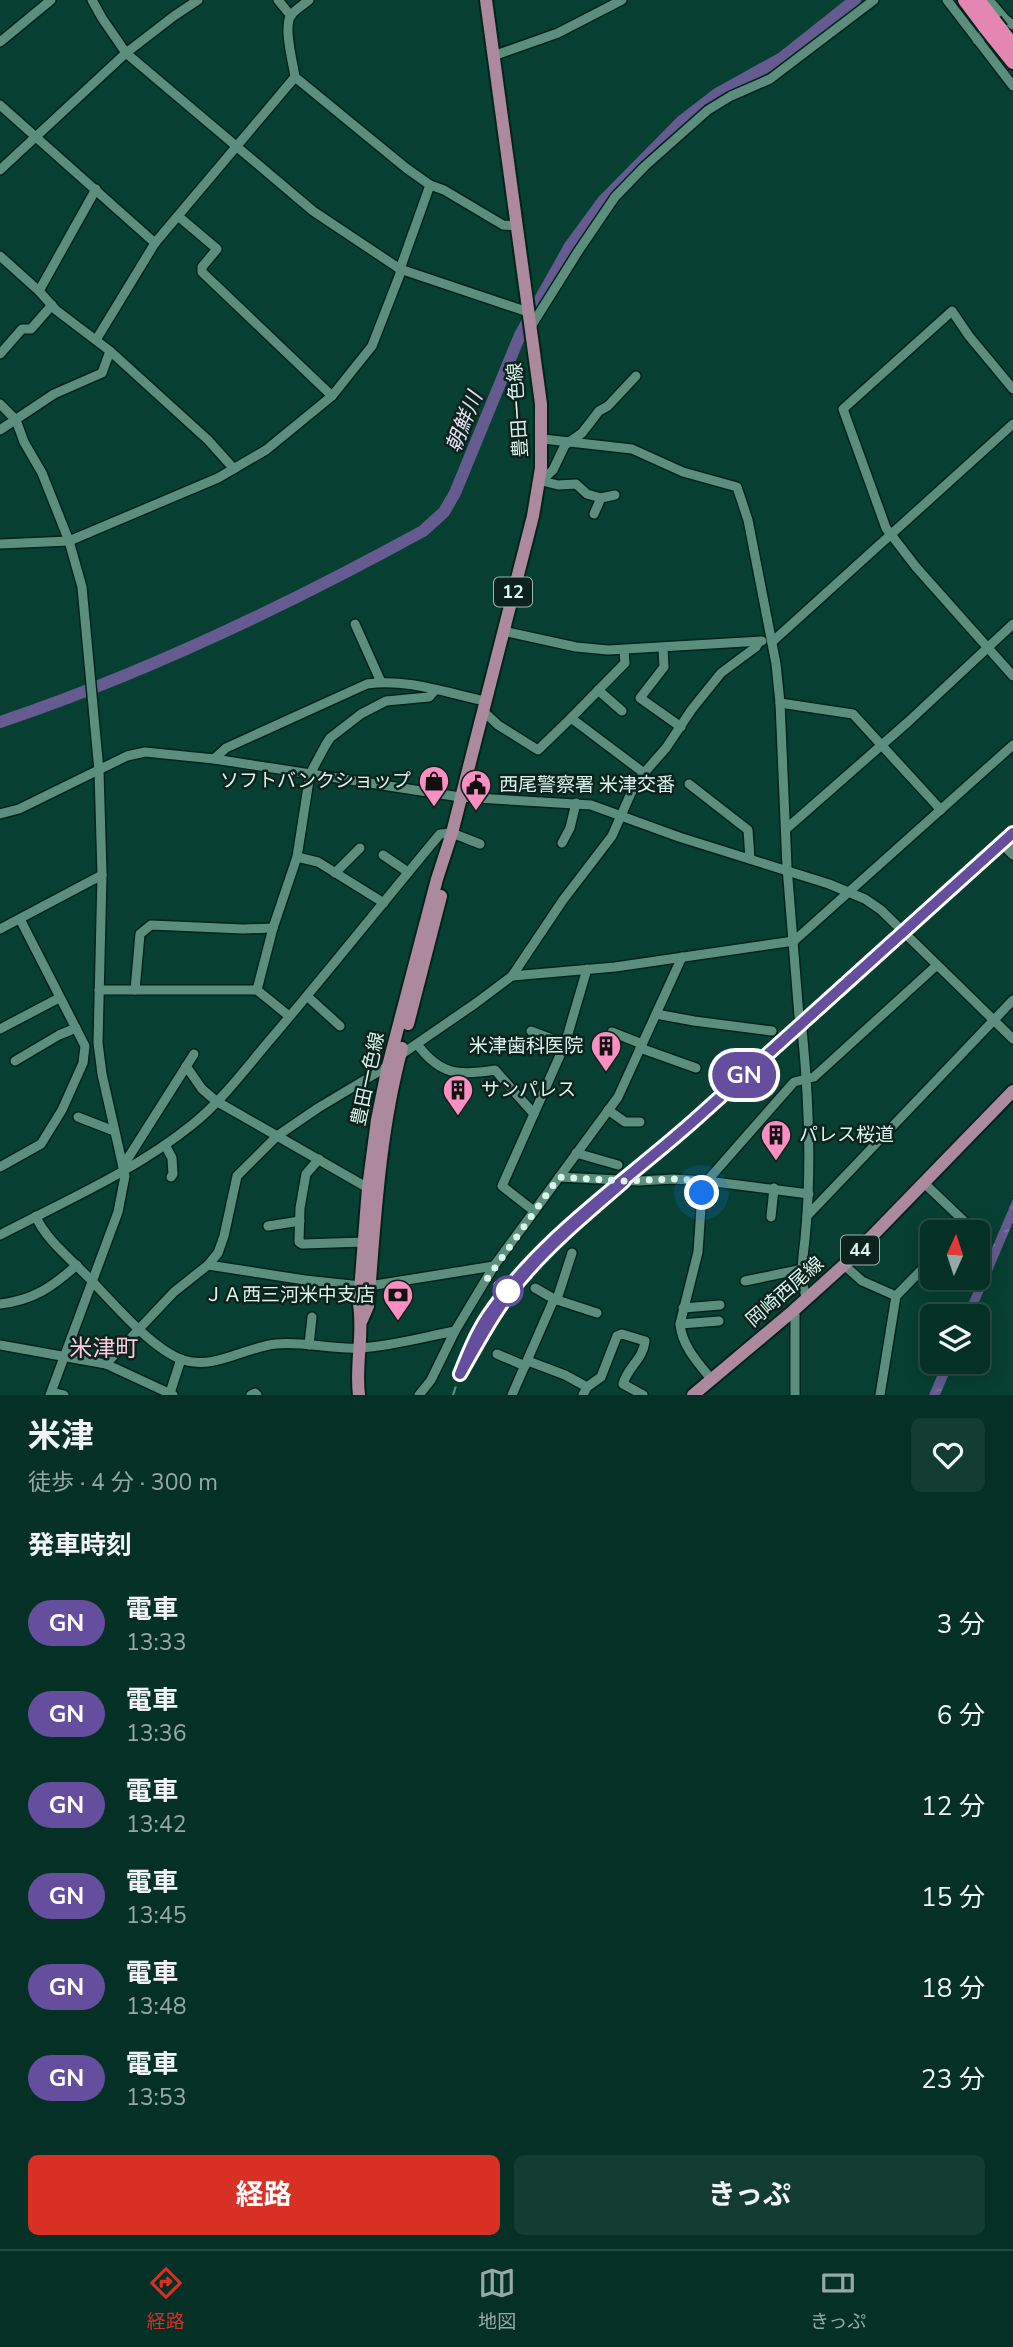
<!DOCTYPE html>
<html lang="ja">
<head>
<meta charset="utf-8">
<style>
  body { margin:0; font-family:"Nunito Sans","Noto Sans JP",sans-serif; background:#133c32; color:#f1f3f6; height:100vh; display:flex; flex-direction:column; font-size:26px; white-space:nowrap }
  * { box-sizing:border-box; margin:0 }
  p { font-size:23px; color:#97a9a7 }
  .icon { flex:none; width:38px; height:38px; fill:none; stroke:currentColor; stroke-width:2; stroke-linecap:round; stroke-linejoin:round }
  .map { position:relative; height:1395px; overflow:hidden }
  .details { display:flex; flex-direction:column; background:#053026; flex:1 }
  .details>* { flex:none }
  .badge { padding:0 14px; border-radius:23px; font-size:24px; line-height:46px }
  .needle { width:46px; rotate:3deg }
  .buttons { position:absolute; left:920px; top:1220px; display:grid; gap:14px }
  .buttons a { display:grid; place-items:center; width:70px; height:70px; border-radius:10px; background:#053026; box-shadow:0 4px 18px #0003,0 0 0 2px #264b43; font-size:35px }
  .you { position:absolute; width:35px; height:35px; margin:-18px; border:5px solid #fff; border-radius:50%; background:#1a73e8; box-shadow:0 0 0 10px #1a73e833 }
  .map>.badge { position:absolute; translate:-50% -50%; box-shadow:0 0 0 4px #fff }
  h2 { padding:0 28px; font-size:26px; line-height:63px }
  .round { display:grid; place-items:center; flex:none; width:74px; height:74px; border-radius:10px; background:#133c32 }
  .summary { display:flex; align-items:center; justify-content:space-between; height:119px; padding:0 28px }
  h1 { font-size:33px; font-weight:700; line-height:52px }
  .button { display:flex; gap:14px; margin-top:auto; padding:14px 28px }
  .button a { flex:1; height:80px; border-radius:10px; background:#d93025; color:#fff; font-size:28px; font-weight:700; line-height:80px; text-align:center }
  .button a+a { background:#133c32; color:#f1f3f6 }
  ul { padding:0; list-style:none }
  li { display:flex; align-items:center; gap:21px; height:91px; padding:0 28px }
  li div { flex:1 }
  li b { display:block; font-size:26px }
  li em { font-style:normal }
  li .badge { min-width:77px; font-weight:700; text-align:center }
  .menu { display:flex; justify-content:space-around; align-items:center; height:98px; border-top:2px solid #264b43; background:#053026; font-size:19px; color:#97a9a7 }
  .menu a { display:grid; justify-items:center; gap:4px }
  .menu .active { color:#d93025 }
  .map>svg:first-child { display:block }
  .water { fill:url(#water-ripples) }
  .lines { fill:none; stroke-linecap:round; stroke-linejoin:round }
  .river { stroke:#655b91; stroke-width:12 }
  .minor-casing { stroke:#00241a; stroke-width:12 }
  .major-casing { stroke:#00241a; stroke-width:16 }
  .highway-casing { stroke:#00241a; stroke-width:18 }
  .minor { stroke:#5b8e7d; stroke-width:9 }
  .major { stroke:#ad899d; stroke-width:12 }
  .highway { stroke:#e486b2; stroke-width:14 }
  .rail { stroke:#669285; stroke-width:2; stroke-dasharray:9 9; stroke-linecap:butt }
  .highway-bridge-casing { stroke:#00241a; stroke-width:18; stroke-linecap:butt }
  .highway-bridge { stroke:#e486b2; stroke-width:14 }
  .line-casing { stroke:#fff; stroke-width:16 }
  .line { stroke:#654e9e; stroke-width:10 }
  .walk { stroke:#daf5eb; stroke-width:7; stroke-dasharray:0 12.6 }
  .stop-dot { fill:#fff; stroke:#654e9e; stroke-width:3.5 }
  .labels { text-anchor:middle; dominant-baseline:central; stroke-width:5; stroke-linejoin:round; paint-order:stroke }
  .shield { fill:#0d221c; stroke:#9cb6ad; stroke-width:2 }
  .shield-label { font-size:18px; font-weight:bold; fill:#daf5eb }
  .street-label { font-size:19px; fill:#daf5eb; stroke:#0d221c }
  .poi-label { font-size:19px; fill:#daf5eb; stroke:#0d221c; text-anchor:end }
  .water-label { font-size:21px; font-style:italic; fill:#e3e1f2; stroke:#0d221c }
  .quarter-label { font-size:23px; fill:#facade; stroke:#0d221c }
</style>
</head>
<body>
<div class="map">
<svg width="1013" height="1395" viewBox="0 0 1013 1395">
  <defs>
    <pattern id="water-ripples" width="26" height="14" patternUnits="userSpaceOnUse" patternTransform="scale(1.75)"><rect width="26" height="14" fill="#655b91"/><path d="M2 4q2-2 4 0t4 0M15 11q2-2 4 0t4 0" fill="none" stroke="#7a73a1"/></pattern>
  </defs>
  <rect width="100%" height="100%" fill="#074032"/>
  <!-- water -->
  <g class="water">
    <path d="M1013,1199V1222L973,1316H963Z"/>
    <path d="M943,1362H954L940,1395H929Z"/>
  </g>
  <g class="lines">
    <!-- river -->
    <path class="river" d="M0,722C147,673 288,605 423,531L444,512L455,493L520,335L570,246L603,201L682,121L717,94L782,58L855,0"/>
    <!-- minor casing -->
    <g class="minor-casing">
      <g id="minor">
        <path d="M92,0L102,18L126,53L313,211L400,269L528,312"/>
        <path d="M278,0L291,16"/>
        <path d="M309,0C303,5 296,9 291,15C283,27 293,62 295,77L406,168L430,185L444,190L503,225L517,226"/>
        <path d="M947,0L1013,86"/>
        <path d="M989,0L1005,19"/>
        <path d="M977,40L1005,19L1013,25"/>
        <path d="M0,42L51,0"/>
        <path d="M493,56L558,33L622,0"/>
        <path d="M0,105L155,243"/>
        <path d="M0,170L126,53L174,16L198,0"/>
        <path d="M178,216L217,249L202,267V272L332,396"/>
        <path d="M0,256L39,291L56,310L110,351L208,440L234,469"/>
        <path d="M39,291L96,189"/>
        <path d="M530,328L579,250L615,197L645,166L708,110L731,96L770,79L874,0"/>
        <path d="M96,340L155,243L295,77"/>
        <path d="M0,354L22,329H31L52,305"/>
        <path d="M1013,389L969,336L952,311L843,409L886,528L916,567L1013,676"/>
        <path d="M0,404L16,420L24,442L42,473L69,541L82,587L99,771L102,875L98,1043L102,1074L125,1176L118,1212L50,1395"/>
        <path d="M0,430L54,394L102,373L110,351"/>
        <path d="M543,439L632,449L683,472L737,487L748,520L776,664L780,703L787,867L799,1016"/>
        <path d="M542,481L558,485L576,484L587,494L601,498L594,514"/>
        <path d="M539,483L553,470L565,445L582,433L599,411L608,406L636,376"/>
        <path d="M601,498L615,495"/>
        <path d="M0,544L69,541L218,478L266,450L332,396L372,346L400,274V269L430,185"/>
        <path d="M355,624L381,682"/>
        <path d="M503,631L576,647L608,650L762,641"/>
        <path d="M772,642L1013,424"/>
        <path d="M663,649L664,667L640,698L681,727"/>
        <path d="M624,651L625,663L571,718L644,773"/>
        <path d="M598,690L622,711"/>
        <path d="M780,703L853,714L941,810"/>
        <path d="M483,711L498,725L538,750L571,718"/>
        <path d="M214,759L226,748L367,684C406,678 447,693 485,701"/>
        <path d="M689,784L748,830L750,859"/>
        <path d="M0,814L19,809L127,756L145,752L214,759L460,797L591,805L679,837L829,884L865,899L881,910L1013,1039"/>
        <path d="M786,829L908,722L1013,624"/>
        <path d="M562,843L570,828L576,803"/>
        <path d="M1013,845L1008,850L1013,855"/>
        <path d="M383,855L408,872"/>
        <path d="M297,857L318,862L384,903"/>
        <path d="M335,873L360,848"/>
        <path d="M0,929L102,875"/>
        <path d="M512,976L615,967L794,941L1013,745"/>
        <path d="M99,990H257L289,1016"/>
        <path d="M135,990L140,934L151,925L243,929L273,928"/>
        <path d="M257,990L273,928L297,857L310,774L325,746L330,738L361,714L386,701L429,697L435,690"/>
        <path d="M307,996L340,1026"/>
        <path d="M656,1014L694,1021L772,1031"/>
        <path d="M0,1029L59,998"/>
        <path d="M802,1029C809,1099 812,1169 805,1239C803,1256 799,1282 807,1298"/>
        <path d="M531,1031L565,1044"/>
        <path d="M612,1032L642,1044"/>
        <path d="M417,1044C440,1075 458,1076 495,1070L534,1114"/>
        <path d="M640,1048L696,1068"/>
        <path d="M399,1056L476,1003L512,976L563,900L612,836L631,793L644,773L666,748L692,709L721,673L756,647L759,642"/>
        <path d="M15,1061L59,1035L76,1028"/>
        <path d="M186,1066L202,1089L216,1101L368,1188"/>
        <path d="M608,1110L625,1122H640"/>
        <path d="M78,1117L114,1131"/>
        <path d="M165,1145L172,1158L173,1174L171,1177"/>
        <path d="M576,1153L618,1165"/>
        <path d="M319,1159L306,1174L300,1208L299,1242L302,1244L364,1242"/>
        <path d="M123,1166L194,1054"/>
        <path d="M0,1167L41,1144L62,1110L83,1063L85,1046L20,919"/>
        <path d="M559,1177L639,1181L673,1179L707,1181L809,1194"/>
        <path d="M924,1183L965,1222L956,1232"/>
        <path d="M534,1211L502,1186L565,1044L587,969"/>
        <path d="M36,1216C43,1237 75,1263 91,1280C113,1303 153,1350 183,1360C215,1370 245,1347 276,1344C304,1341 332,1350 360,1348C392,1346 424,1337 455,1331"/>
        <path d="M807,1216L1013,1000"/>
        <path d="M771,1217L774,1188"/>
        <path d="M268,1226L300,1221"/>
        <path d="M0,1235C65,1201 135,1171 193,1124C224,1099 249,1064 275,1034C331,968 385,900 440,834L452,833L480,844"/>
        <path d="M208,1265L305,1280L361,1286"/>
        <path d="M844,1265L862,1281L896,1296"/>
        <path d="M745,1281L803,1269"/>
        <path d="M369,1286L494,1266"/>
        <path d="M535,1288L554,1299"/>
        <path d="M557,1299L572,1253"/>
        <path d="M0,1304C34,1300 52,1287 77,1265"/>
        <path d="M683,1308L720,1305"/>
        <path d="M793,1311L795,1315V1395"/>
        <path d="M680,1324L719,1321"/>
        <path d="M0,1345L106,1364L173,1395"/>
        <path d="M309,1345L312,1317"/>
        <path d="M497,1354L525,1366"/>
        <path d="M528,1361L565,1375L587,1387"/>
        <path d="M106,1364L174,1292L208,1265L218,1253L224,1236L237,1176L277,1136L318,1108L388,1066"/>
        <path d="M712,1380C698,1363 682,1346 680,1324L698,1252L702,1193L707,1181L794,1082L814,1077L937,965"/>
        <path d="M52,1392L64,1395"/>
        <path d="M170,1393L181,1359"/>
        <path d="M251,1395L255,1393L257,1395"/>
        <path d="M419,1395L431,1380L455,1331L494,1266L618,1097L682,957"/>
        <path d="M512,1395L554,1299L597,1313"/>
        <path d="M583,1395L587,1387L601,1377L617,1336L622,1334L645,1341C643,1360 628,1366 623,1384L643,1395"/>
        <path d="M880,1395L896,1296L933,1258"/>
      </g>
    </g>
    <!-- major casing -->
    <g class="major-casing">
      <g id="major">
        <path d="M408,1024L441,896"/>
        <path d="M362,1320L368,1306C375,1220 379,1133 402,1048"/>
        <path d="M359,1395C355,1365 364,1335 359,1304L368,1188L377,1120L388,1066L437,879L452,833L533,516L541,468V404L486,0"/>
        <path d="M693,1395L793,1311L844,1265L1013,1091"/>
      </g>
    </g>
    <!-- highway casing -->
    <g class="highway-casing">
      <g id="highway">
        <path d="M965,0L986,28"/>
        <path d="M978,0L994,21"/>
        <path d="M1001,30L1013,46"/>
        <path d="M993,37L1013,62"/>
      </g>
    </g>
    <!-- minor -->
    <use href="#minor" class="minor"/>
    <!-- major -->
    <use href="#major" class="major"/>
    <!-- highway -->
    <use href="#highway" class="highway"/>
    <!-- rail -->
    <g class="rail">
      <path d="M460,1373L490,1319L524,1274L545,1252L1013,833"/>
      <path d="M453,1395L463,1365"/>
    </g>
    <!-- highway-bridge casing -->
    <g class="highway-bridge-casing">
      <g id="highway-bridge">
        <path d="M994,21L1001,30"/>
        <path d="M986,28L993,37"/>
      </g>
    </g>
    <!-- highway-bridge -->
    <use href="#highway-bridge" class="highway-bridge"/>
  </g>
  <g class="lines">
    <!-- line casing -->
    <g class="line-casing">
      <path id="line" d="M624,1181C590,1211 554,1240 525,1274C498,1304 480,1339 460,1374C468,1354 476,1334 488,1316C542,1236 627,1181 698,1117C803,1022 908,928 1013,833"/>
    </g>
    <!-- line -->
    <use href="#line" class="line"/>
    <!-- walk -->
    <path class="walk" d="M508,1291L487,1279L559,1177L622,1181L673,1179L707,1181L702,1193"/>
  </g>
  <!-- icons -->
  <defs>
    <g id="shop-pin" transform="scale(1.575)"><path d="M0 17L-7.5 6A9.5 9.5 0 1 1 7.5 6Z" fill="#fc8fc2" stroke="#0d221c"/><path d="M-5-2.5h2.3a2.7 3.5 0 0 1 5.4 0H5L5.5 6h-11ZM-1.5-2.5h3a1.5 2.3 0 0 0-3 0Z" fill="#111"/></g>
    <g id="civic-pin" transform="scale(1.575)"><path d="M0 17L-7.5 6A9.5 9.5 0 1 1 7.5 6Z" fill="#fc8fc2" stroke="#0d221c"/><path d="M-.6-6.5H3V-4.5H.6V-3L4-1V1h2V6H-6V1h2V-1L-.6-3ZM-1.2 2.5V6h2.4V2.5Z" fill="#111"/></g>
    <g id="building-pin" transform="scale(1.575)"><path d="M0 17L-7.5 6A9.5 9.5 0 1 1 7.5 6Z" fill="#fc8fc2" stroke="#0d221c"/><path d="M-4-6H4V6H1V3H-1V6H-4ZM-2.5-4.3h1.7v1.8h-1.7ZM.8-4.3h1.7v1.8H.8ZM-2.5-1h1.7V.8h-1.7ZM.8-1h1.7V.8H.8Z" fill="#111"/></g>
    <g id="bank-pin" transform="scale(1.575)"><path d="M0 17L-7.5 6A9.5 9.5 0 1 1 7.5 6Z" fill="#fc8fc2" stroke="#0d221c"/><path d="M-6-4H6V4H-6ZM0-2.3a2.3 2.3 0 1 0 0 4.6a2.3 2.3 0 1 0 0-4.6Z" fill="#111"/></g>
  </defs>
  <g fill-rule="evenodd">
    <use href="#shop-pin" x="434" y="781"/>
    <use href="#civic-pin" x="476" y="785"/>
    <use href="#building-pin" x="606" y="1046"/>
    <use href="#building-pin" x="458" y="1090"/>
    <use href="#building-pin" x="776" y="1135"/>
    <use href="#bank-pin" x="398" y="1295"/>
  </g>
  <!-- markers -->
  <circle class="stop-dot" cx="508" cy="1291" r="14"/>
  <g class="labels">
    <!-- shield labels -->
    <g class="shield">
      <rect x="494" y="577.5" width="38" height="29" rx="5"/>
      <rect x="841" y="1235.5" width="38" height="29" rx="5"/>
    </g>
    <g class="shield-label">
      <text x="513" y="592">12</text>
      <text x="860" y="1250">44</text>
    </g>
    <!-- street labels -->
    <g class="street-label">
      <text transform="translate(518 410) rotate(-94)">豊田一色線</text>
      <text transform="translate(368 1079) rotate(-78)">豊田一色線</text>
      <text transform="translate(785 1292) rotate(-41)">岡崎西尾線</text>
    </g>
    <!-- poi labels -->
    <g class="poi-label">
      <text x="411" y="781">ソフトバンクショップ</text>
      <text x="499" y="785" text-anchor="start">西尾警察署 米津交番</text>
      <text x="583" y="1046">米津歯科医院</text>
      <text x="481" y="1090" text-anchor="start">サンパレス</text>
      <text x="799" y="1135" text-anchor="start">パレス桜道</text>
      <text x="375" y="1295">ＪＡ西三河米中支店</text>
    </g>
    <!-- water labels -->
    <g class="water-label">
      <text transform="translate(464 422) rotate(-68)">朝鮮川</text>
    </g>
    <!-- quarter labels -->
    <g class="quarter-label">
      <text x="104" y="1348">米津町</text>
    </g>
  </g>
</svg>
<div class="buttons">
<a><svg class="needle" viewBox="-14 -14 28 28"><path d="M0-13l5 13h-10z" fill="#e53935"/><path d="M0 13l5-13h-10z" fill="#97a9a7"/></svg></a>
<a><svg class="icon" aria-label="layers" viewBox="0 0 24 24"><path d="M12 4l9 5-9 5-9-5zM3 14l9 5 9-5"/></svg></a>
</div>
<div class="you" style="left:702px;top:1193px"></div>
<b class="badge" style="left:744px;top:1075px;background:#654e9e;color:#fff">GN</b>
</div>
<section class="details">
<div class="summary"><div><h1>米津</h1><p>徒歩 · 4 分 · 300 m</p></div><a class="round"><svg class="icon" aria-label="heart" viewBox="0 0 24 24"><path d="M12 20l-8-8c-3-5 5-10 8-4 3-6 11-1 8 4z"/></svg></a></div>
<h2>発車時刻</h2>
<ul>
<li><span class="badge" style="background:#654e9e;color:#fff">GN</span><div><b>電車</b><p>13:33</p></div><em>3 分</em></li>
<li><span class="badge" style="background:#654e9e;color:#fff">GN</span><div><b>電車</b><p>13:36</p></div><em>6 分</em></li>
<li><span class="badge" style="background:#654e9e;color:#fff">GN</span><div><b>電車</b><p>13:42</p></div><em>12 分</em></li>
<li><span class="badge" style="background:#654e9e;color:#fff">GN</span><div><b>電車</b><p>13:45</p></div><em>15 分</em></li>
<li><span class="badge" style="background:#654e9e;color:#fff">GN</span><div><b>電車</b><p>13:48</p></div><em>18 分</em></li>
<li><span class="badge" style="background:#654e9e;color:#fff">GN</span><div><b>電車</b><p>13:53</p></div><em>23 分</em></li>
</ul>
<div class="button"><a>経路</a><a>きっぷ</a></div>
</section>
<nav class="menu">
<a class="active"><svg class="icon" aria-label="directions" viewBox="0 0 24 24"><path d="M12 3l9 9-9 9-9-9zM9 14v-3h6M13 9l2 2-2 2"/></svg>経路</a>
<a><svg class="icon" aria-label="map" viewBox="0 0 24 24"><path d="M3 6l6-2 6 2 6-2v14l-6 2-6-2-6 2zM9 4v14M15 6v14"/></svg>地図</a>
<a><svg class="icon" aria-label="tickets" viewBox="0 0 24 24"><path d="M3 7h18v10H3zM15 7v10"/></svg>きっぷ</a>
</nav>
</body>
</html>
